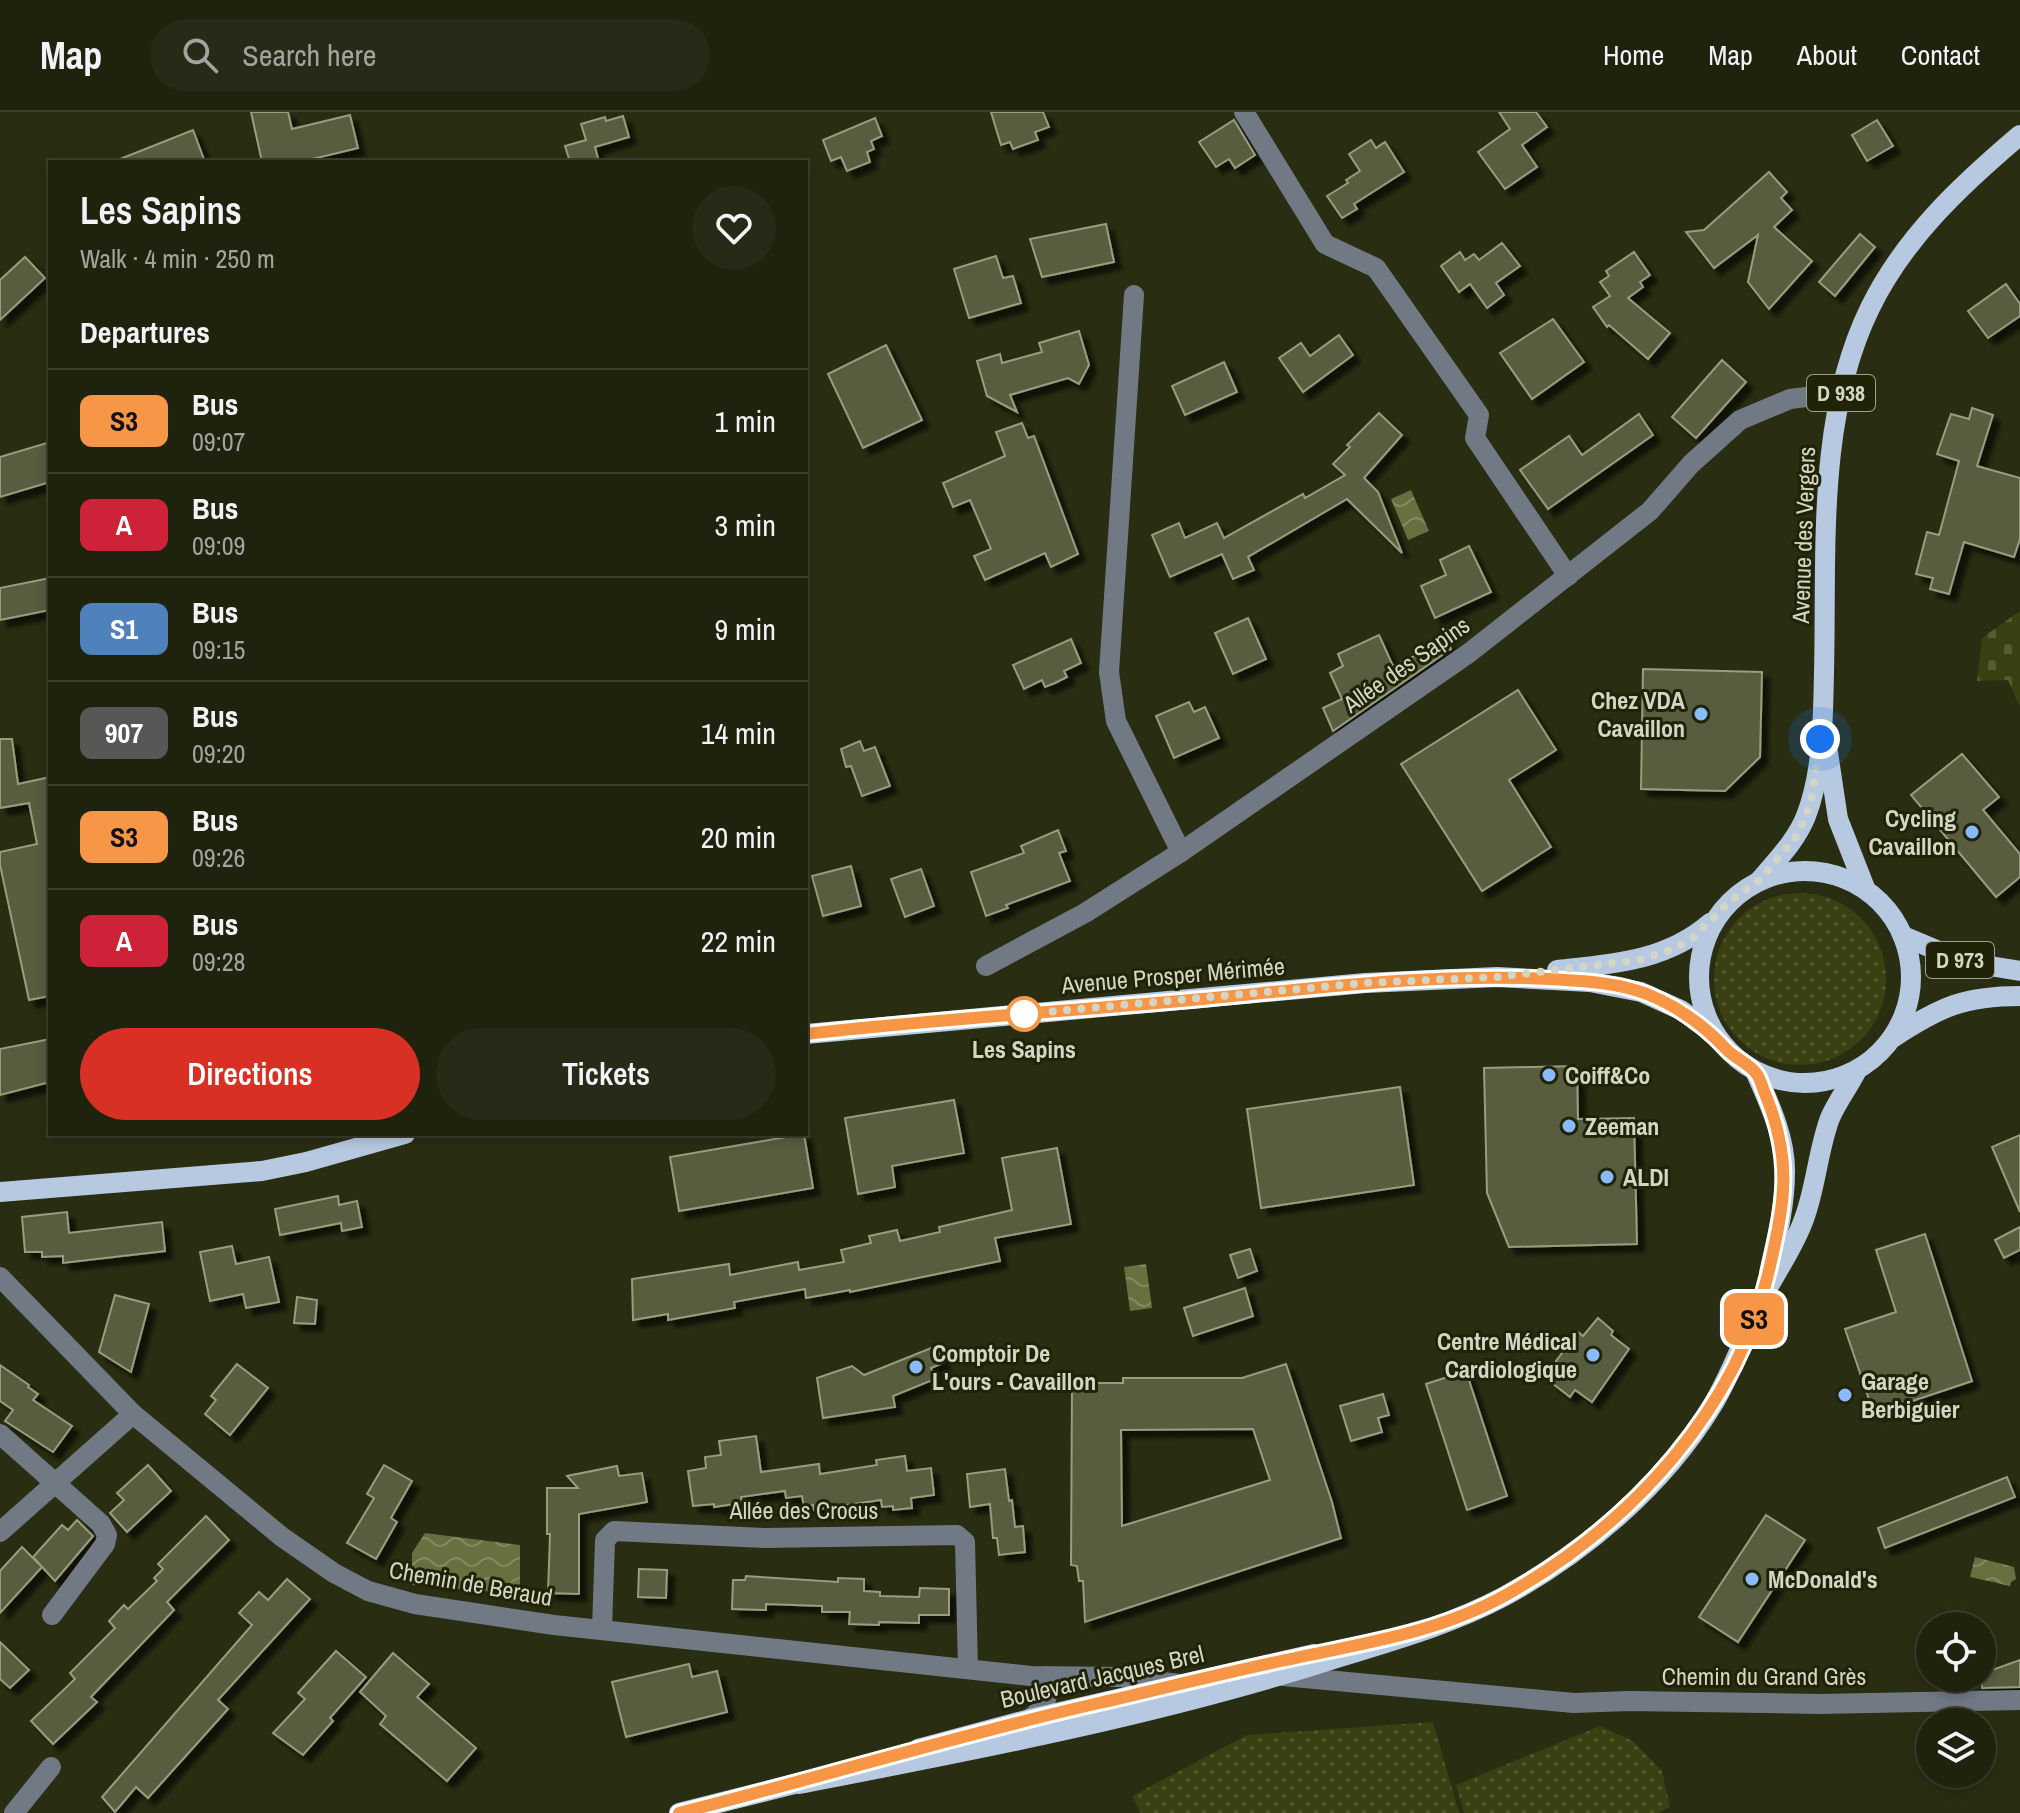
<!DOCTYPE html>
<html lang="en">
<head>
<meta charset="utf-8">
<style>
  body { margin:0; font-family:"Archivo Narrow",sans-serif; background:#272a16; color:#f1f3f6; height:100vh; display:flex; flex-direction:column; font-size:30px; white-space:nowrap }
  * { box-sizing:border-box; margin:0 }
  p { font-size:26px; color:#a1a49d }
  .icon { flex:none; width:44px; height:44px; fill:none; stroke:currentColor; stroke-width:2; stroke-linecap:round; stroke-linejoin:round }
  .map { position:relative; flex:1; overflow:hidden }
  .sheet { position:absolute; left:48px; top:48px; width:760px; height:976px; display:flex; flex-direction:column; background:#1f220d; border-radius:0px; box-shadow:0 4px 12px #0003,0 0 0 2px #3c3f2e }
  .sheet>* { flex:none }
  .badge { padding:0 16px; border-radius:12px; font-size:28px; line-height:52px }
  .fabs { position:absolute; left:1916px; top:1500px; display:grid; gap:16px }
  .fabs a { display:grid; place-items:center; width:80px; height:80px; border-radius:50%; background:#1f220d; box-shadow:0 4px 12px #0003,0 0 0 2px #3c3f2e; font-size:40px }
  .you { position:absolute; width:40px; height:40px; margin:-20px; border:6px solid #fff; border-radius:50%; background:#1a73e8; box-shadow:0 0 0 12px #1a73e833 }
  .map>.badge { position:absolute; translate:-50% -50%; box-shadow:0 0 0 4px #fff }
  h2 { padding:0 32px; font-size:30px; line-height:72px }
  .round { display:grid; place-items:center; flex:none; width:84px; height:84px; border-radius:42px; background:#272a16 }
  .head { display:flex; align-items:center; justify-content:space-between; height:136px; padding:0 32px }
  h1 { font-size:38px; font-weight:600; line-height:60px }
  .cta { display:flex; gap:16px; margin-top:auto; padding:16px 32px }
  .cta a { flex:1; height:92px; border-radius:48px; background:#d93025; color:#fff; font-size:32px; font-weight:600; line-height:92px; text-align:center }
  .cta a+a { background:#272a16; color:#f1f3f6 }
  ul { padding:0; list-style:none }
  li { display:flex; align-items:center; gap:24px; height:104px; padding:0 32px; border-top:2px solid #3c3f2e }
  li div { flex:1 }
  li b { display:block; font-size:30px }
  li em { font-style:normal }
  li .badge { min-width:88px; font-weight:700; text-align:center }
  header { display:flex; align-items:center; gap:48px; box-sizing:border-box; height:112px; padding:0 40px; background:#1f220d; border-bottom:2px solid #3c3f2e }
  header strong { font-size:38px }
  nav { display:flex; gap:44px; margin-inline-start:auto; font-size:28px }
  .search { width:560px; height:72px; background:#272a16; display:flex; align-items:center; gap:20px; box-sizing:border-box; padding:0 28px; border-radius:44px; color:#a1a49d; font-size:30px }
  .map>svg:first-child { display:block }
  .grass { fill:url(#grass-dots) }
  .cemetery { fill:url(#cemetery-stones) }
  .water { fill:url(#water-waves) }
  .building { fill:#585d40; stroke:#989d7e; stroke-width:2; fill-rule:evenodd; filter:url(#shadow) }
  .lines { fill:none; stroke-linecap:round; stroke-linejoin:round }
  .minor { stroke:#717985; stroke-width:20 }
  .major { stroke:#b7c9e1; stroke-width:20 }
  .line-casing { stroke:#fff; stroke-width:18 }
  .line { stroke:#f79646; stroke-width:12 }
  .walk { stroke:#d3d6c5; stroke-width:8; stroke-dasharray:0 14.4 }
  .poi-dot { fill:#88bafc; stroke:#202307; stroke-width:3 }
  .stop-dot { fill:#fff; stroke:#f79646; stroke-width:4 }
  .labels { text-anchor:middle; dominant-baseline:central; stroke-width:6; stroke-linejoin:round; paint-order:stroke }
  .shield { fill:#202307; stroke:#9da08c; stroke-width:2 }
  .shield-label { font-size:22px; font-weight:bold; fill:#d3d6c5 }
  .street-label { font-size:24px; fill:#d3d6c5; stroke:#202307 }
  .poi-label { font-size:24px; font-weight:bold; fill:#d3d6c5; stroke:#202307; text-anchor:start }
  .stop-label { font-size:24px; font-weight:bold; fill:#d3d6c5; stroke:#202307 }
</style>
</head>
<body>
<header>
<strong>Map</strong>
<div class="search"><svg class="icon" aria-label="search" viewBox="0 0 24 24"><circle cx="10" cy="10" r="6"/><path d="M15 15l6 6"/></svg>Search here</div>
<nav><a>Home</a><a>Map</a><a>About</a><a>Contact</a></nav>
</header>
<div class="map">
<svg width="2020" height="1701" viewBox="0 0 2020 1701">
  <defs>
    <pattern id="grass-dots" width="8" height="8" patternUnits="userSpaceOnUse" patternTransform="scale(2)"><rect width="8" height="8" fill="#3b4012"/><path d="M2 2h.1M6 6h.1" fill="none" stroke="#565b33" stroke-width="1.8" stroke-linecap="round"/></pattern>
    <pattern id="cemetery-stones" width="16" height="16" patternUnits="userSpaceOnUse" patternTransform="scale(2)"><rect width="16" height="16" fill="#3b4012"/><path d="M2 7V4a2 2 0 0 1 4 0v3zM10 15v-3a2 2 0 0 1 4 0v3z" fill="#565b33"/></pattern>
    <pattern id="water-waves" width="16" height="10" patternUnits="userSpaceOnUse" patternTransform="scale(2)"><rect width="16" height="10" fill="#697040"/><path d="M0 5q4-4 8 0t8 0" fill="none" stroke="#848a63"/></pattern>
    <filter id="shadow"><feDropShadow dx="7" dy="7" stdDeviation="2" flood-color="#0009"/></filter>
  </defs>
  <rect width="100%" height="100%" fill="#292d11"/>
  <!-- grass -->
  <g class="grass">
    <circle cx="1800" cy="867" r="86"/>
    <path d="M1433,1610L1459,1701H1141L1132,1684L1247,1623Z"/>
    <path d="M1600,1614L1633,1629L1662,1659L1670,1695L1658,1701H1464L1456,1673Z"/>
  </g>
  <!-- cemetery -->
  <path class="cemetery" d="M2020,499V595L2008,568L1977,569L1982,526Z"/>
  <!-- water -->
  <g class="water">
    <path d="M1411,378L1429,419L1408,428L1391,387Z"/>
    <path d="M1146,1152L1152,1196L1130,1199L1124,1155Z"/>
    <path d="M425,1421L520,1433V1482L412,1473V1441Z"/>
    <path d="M1975,1445L2014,1455L2016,1467L2011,1470L2010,1474L1970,1465Z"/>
  </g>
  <!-- building -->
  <g class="building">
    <path d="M251,0H288L292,17L350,3L358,36L300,50H262Z"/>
    <path d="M991,0H1043L1049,15L1035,20L1038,28L1013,37L1010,30L1001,33Z"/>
    <path d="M1499,0H1536L1547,15L1522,33L1537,55L1505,77L1478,40L1510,17Z"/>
    <path d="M623,4L629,25L595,35L599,50H570L565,34L586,28L581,12L605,5L606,9Z"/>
    <path d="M875,6L882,24L871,29L874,37L867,40L870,50L847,59L841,45L831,49L823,28Z"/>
    <path d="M1234,8L1255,43L1235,56L1229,47L1216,55L1199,30Z"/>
    <path d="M1877,8L1893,34L1867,49L1852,23Z"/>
    <path d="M193,18L205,50H115V49Z"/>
    <path d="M1371,28L1376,36L1385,30L1404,60L1354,92L1357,97L1342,106L1327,84L1348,71L1346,68L1360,59L1349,42Z"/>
    <path d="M1769,60L1787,80L1781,86L1792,98L1774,115L1812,149L1769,197L1748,170L1758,123L1714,156L1686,120L1704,118Z"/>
    <path d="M1106,112L1114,150L1042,165L1030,127Z"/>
    <path d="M1860,122L1875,135L1835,184L1819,170Z"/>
    <path d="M1502,131L1520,154L1496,171L1504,183L1487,196L1470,172L1459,180L1441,154L1460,140L1465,148L1474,142L1479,148Z"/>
    <path d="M1634,140L1650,163L1640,170L1643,175L1628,186L1670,221L1648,247L1609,213L1607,215L1593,195L1610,184L1600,170L1609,164L1606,159Z"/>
    <path d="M996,144L1003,166L1013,164L1021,191L969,206L954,157Z"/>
    <path d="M25,145L45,166L0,208V168Z"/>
    <path d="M2006,172L2020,192V204L1988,226L1968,199Z"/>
    <path d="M1553,207L1584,250L1532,287L1500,241Z"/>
    <path d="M1079,219L1089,253L1079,272L1068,266L1010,283L1017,300L987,284L977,249L1000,242L1002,251L1042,240L1039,231Z"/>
    <path d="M1339,223L1353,243L1303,280L1279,246L1301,231L1310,244Z"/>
    <path d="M886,233L922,308L863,336L828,262Z"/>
    <path d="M1722,248L1746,270L1696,326L1672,305Z"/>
    <path d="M1224,250L1237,280L1185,303L1172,274Z"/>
    <path d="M1972,296L1993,303L1977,354L2020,366V427L2014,445L1964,430L1949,482L1930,477L1933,466L1916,462L1927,420L1939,423L1959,349L1937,342L1951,302L1969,307Z"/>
    <path d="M1379,301L1402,323L1364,366L1378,380L1402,441L1347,387L1248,445L1254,458L1233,467L1222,442L1170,465L1152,423L1179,411L1185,426L1217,411L1224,426L1303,382L1305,386L1345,363L1333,352L1350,335L1347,333Z"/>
    <path d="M1639,302L1653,323L1548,397L1520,358L1569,324L1582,343Z"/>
    <path d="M1022,311L1028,326L1034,324L1078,442L1051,455L1045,441L985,468L974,444L991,437L970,388L953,395L943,371L1005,344L996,320Z"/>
    <path d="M50,330V370L0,385V345Z"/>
    <path d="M1469,434L1491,480L1435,506L1421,474L1446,463L1440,448Z"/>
    <path d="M50,466V498L0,508V476Z"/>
    <path d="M1248,506L1266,547L1233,562L1215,521Z"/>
    <path d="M1379,523L1393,554L1447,529L1451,537L1333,619L1323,596L1342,587L1330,561L1343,554L1338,542Z"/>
    <path d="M1071,527L1081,551L1064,559L1067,565L1055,571L1045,575L1042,568L1024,577L1013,553Z"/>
    <path d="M1643,557L1762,560L1760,645L1725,679L1641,677Z"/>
    <path d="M1518,578L1556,638L1509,668L1551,735L1482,779L1401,652Z"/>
    <path d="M1189,590L1194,600L1205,595L1219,626L1174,646L1156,604Z"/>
    <path d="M0,627H12L18,672L50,665V884L29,888L0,753V740L37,732L29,691L0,696Z"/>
    <path d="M860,629L864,639L875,635L890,674L862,684L851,654L846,655L841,637Z"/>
    <path d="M1962,642L1999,685L1983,698L2020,742V765L1996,785L1911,683Z"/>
    <path d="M1058,718L1066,739L1059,741L1070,769L1006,793L1008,796L986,804L971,760L1024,741L1021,734Z"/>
    <path d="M851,754L861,794L823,804L812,764Z"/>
    <path d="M921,757L934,794L905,805L891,767Z"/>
    <path d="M50,927V970L0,983V937Z"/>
    <path d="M1577,954L1578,1007L1634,1006L1637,1132L1509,1135L1487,1081L1484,956Z"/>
    <path d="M1400,975L1414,1073L1261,1096L1247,997Z"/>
    <path d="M954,988L964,1041L892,1054L895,1075L858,1082L845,1006Z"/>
    <path d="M804,1022L813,1076L679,1099L670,1045Z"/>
    <path d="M2020,1023V1100L1992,1035Z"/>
    <path d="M1057,1036L1071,1112L995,1126L1000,1149L850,1180V1178L806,1186L805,1177L734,1190L735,1196L668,1208V1202L633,1208L632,1167L729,1152L730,1163L798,1150L799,1158L844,1150L841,1138L871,1131L869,1124L897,1118L900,1129L940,1120L939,1115L1012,1098L1002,1046Z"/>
    <path d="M338,1084L339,1093L357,1089L362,1115L342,1119L341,1111L280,1123L275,1097Z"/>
    <path d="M67,1100L69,1121L162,1110L165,1139L63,1151V1144L42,1145V1140H25L22,1105Z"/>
    <path d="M2020,1115V1138L2004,1146L1995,1128Z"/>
    <path d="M1925,1122L1972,1269L1874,1302L1845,1217L1896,1200L1876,1138Z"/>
    <path d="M232,1134L236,1152L269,1145L279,1190L246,1196L243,1182L210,1189L200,1140Z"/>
    <path d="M1250,1137L1257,1159L1238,1166L1230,1143Z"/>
    <path d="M1245,1176L1253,1204L1193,1224L1184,1196Z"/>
    <path d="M115,1183L149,1192L131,1260L99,1240Z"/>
    <path d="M297,1185L317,1188L315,1212L294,1211Z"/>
    <path d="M1598,1206L1613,1219L1611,1223L1629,1237L1592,1290L1575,1278L1570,1285L1552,1271L1564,1255L1556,1249L1578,1220L1583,1224Z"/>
    <path d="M936,1234L943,1251L931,1256L935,1267L893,1284L895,1295L823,1306L817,1266L852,1254L864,1263Z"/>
    <path d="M237,1252L268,1276L230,1323L205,1302L216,1288L211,1284Z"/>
    <path d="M1286,1252L1332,1390L1341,1426L1085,1510L1083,1469H1079L1077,1454L1071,1453L1072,1271H1123V1266H1242ZM1253,1317L1270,1368L1122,1414L1121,1318Z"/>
    <path d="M0,1253L29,1273L28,1275L38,1282L33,1288L72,1314L53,1340L5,1309L13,1298L0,1289Z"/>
    <path d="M1466,1259L1507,1384L1467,1398L1426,1272Z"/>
    <path d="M1383,1282L1389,1303L1378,1306L1382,1320L1351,1329L1340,1294Z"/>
    <path d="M756,1324L761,1360L819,1352L820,1362L877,1353L876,1348L905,1344L907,1359L931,1356L934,1383L911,1386L912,1396L893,1398V1394L882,1395L881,1388L814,1398L813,1393L804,1395L802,1384L786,1386L785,1379L741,1385L742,1391L714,1395V1392L693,1394L688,1359L706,1356L705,1345L721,1343L719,1329Z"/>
    <path d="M148,1353L171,1379L127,1420L110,1401L124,1388L117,1381Z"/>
    <path d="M384,1353L412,1369L391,1406L397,1410L376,1447L347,1431L374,1386L367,1382Z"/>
    <path d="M617,1354L619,1364L642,1361L647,1390L579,1402V1482L548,1481L550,1422H547V1376H578L567,1364Z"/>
    <path d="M1005,1357L1009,1389L1012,1388L1015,1415L1023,1414L1025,1440L999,1443L997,1426H993L990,1392L970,1395L967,1362Z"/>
    <path d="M2007,1365L2015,1385L1885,1436L1878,1416Z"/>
    <path d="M1766,1403L1805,1428L1738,1530L1699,1505Z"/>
    <path d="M206,1404L229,1428L167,1490L174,1498L91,1585L97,1590L53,1632L31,1609L75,1567L70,1561L115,1516L109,1509L124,1493L128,1497L157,1469L154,1466L163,1457L158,1452Z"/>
    <path d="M77,1408L93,1424L55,1469L33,1445L62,1413L68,1418Z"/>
    <path d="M22,1435L42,1455L0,1501V1459Z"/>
    <path d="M639,1457L667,1458L666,1486L638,1485Z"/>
    <path d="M746,1464L838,1470V1466L864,1467V1479L880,1480V1484L919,1485L920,1476L949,1477V1503H919V1511L879,1510V1513L849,1512L850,1500H822V1494L766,1492V1498L732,1497L733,1468H745Z"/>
    <path d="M287,1467L310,1487L218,1588L228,1597L148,1686L136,1675L115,1700L102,1685L252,1513L239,1501L259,1480L268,1488Z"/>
    <path d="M0,1530L29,1558L10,1576L0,1567Z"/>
    <path d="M336,1539L366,1565L330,1606L333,1609L303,1643L273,1621L305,1587L298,1581Z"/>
    <path d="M393,1541L429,1572L417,1585L476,1636L447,1669L380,1612L386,1604L360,1580Z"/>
    <path d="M2020,1548V1575L1982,1576V1559L1995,1557Z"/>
    <path d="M689,1552L692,1565L717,1559L727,1600L626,1625L612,1570Z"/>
  </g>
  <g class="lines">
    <!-- minor -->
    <g class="minor">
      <path d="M1244,0L1325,132L1376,156L1479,303L1475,326L1568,464"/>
      <path d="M1134,183L1109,560L1116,609L1181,740"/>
      <path d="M986,854L1085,801L1181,740L1469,541L1650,399L1691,352L1740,308L1790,287L1814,284L1839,288"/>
      <path d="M0,1165L133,1302L282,1425L334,1461L368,1479L415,1492L554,1513L1031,1564L1122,1565L1179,1572"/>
      <path d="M0,1322L101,1412L107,1423L105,1432L52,1503"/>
      <path d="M0,1420L133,1302"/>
      <path d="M602,1517L605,1428L614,1419L765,1426L957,1423L965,1430L968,1557"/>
      <path d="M1283,1564L1574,1591L1629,1589L1820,1592L2020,1588"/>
      <path d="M1030,1607C1048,1592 1048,1588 1047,1564"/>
      <path d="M14,1701L51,1655"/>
    </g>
    <!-- major -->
    <g class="major">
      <path d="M1827,634L1838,707L1865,776"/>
      <circle cx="1805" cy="865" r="106"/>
      <path d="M1760,768C1777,748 1796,729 1806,704C1823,660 1823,607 1824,560C1827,441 1816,306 1870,196C1904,126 1961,73 2020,23"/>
      <path d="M1903,824L1965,850L2020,859"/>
      <path d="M1557,858C1613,852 1666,849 1710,811"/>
      <path d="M806,922L1365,871L1497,865L1590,870L1641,880L1681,898L1714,922"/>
      <path d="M1894,925C1940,895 1964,884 2020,884"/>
      <path d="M1755,959C1769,991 1786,1026 1785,1061C1785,1095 1776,1129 1769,1161"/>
      <path d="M0,1080L262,1059L306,1050L405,1022"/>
      <path d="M918,1637L1030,1607L1314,1542"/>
      <path d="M799,1672C980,1637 1164,1602 1340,1545C1395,1528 1452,1512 1503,1485C1584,1441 1663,1374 1712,1294C1734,1258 1746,1219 1765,1181C1778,1157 1795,1133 1804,1107C1816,1075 1818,1038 1830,1006C1837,990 1849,974 1857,958"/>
      <path d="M679,1701L810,1668"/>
    </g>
  </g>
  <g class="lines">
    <!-- line casing -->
    <g class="line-casing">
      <path id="line" d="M679,1701C819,1666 958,1623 1099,1591C1160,1577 1220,1562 1281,1549C1358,1532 1436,1522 1506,1483C1631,1413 1739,1296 1770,1154C1785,1088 1792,1048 1766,984C1762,976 1761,967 1756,961C1749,952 1735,946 1727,938C1704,913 1679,895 1647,882C1616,870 1581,869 1549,867C1433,861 1317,876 1202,887C1070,899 938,907 806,922"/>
    </g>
    <!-- line -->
    <use href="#line" class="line"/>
    <!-- walk -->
    <path class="walk" d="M1024,902L1365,871L1497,865L1640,848L1673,837L1693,826L1729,790L1760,768L1796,725L1806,704L1813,680L1820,627"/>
  </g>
  <!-- markers -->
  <g class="poi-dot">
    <circle cx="1701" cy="602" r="8"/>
    <circle cx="1972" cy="720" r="8"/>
    <circle cx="1549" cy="963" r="8"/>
    <circle cx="1569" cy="1014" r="8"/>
    <circle cx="1607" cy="1065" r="8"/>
    <circle cx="1593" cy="1243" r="8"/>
    <circle cx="916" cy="1255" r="8"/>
    <circle cx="1845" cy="1283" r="8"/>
    <circle cx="1752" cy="1467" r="8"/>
  </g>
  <circle class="stop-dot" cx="1024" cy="902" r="16"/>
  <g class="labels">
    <!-- shield labels -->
    <g class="shield">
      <rect x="1807" y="263" width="68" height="36" rx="6"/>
      <rect x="1926" y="830" width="68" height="36" rx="6"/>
    </g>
    <g class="shield-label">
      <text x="1841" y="281">D 938</text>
      <text x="1960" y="848">D 973</text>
    </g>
    <!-- street labels -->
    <g class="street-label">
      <text transform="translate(1803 423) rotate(-88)">Avenue des Vergers</text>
      <text transform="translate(1406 552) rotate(-35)">Allée des Sapins</text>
      <text transform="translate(1173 863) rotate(-5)">Avenue Prosper Mérimée</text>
      <text x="804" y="1398">Allée des Crocus</text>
      <text transform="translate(471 1471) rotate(10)">Chemin de Beraud</text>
      <text transform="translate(1102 1564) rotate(-13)">Boulevard Jacques Brel</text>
      <text x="1764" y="1564">Chemin du Grand Grès</text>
    </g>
    <!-- poi labels -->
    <g class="poi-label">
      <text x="1685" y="588" text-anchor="end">Chez VDA<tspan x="1685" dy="28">Cavaillon</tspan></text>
      <text x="1956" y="706" text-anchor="end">Cycling<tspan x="1956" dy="28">Cavaillon</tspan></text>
      <text x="1565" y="963">Coiff&amp;Co</text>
      <text x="1585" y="1014">Zeeman</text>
      <text x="1623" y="1065">ALDI</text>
      <text x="1577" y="1229" text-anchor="end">Centre Médical<tspan x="1577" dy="28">Cardiologique</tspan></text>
      <text x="932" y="1241">Comptoir De<tspan x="932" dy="28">L'ours - Cavaillon</tspan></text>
      <text x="1861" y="1269">Garage<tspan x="1861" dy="28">Berbiguier</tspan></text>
      <text x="1768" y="1467">McDonald's</text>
    </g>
    <!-- stop labels -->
    <g class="stop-label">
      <text x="1024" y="937">Les Sapins</text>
    </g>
  </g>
</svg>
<div class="fabs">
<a><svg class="icon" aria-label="locate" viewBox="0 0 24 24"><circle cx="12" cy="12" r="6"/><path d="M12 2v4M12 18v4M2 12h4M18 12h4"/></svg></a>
<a><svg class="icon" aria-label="layers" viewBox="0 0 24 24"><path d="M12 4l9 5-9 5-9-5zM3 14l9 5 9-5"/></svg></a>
</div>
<div class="you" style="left:1820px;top:627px"></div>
<b class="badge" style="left:1754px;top:1207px;background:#f79646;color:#111">S3</b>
<section class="sheet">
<div class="head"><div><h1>Les Sapins</h1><p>Walk · 4 min · 250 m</p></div><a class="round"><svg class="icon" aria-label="heart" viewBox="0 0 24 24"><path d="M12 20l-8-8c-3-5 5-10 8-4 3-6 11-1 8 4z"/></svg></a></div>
<h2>Departures</h2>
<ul>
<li><span class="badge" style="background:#f79646;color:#111">S3</span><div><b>Bus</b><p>09:07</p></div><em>1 min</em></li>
<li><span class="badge" style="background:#ce2239;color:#fff">A</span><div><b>Bus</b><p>09:09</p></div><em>3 min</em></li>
<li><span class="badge" style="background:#4f81bd;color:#fff">S1</span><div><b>Bus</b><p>09:15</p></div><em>9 min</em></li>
<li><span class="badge" style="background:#575756;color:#fff">907</span><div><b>Bus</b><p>09:20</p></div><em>14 min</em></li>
<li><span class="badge" style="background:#f79646;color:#111">S3</span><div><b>Bus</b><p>09:26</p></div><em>20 min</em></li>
<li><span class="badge" style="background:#ce2239;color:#fff">A</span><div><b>Bus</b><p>09:28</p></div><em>22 min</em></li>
</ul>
<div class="cta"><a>Directions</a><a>Tickets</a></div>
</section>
</div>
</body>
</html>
